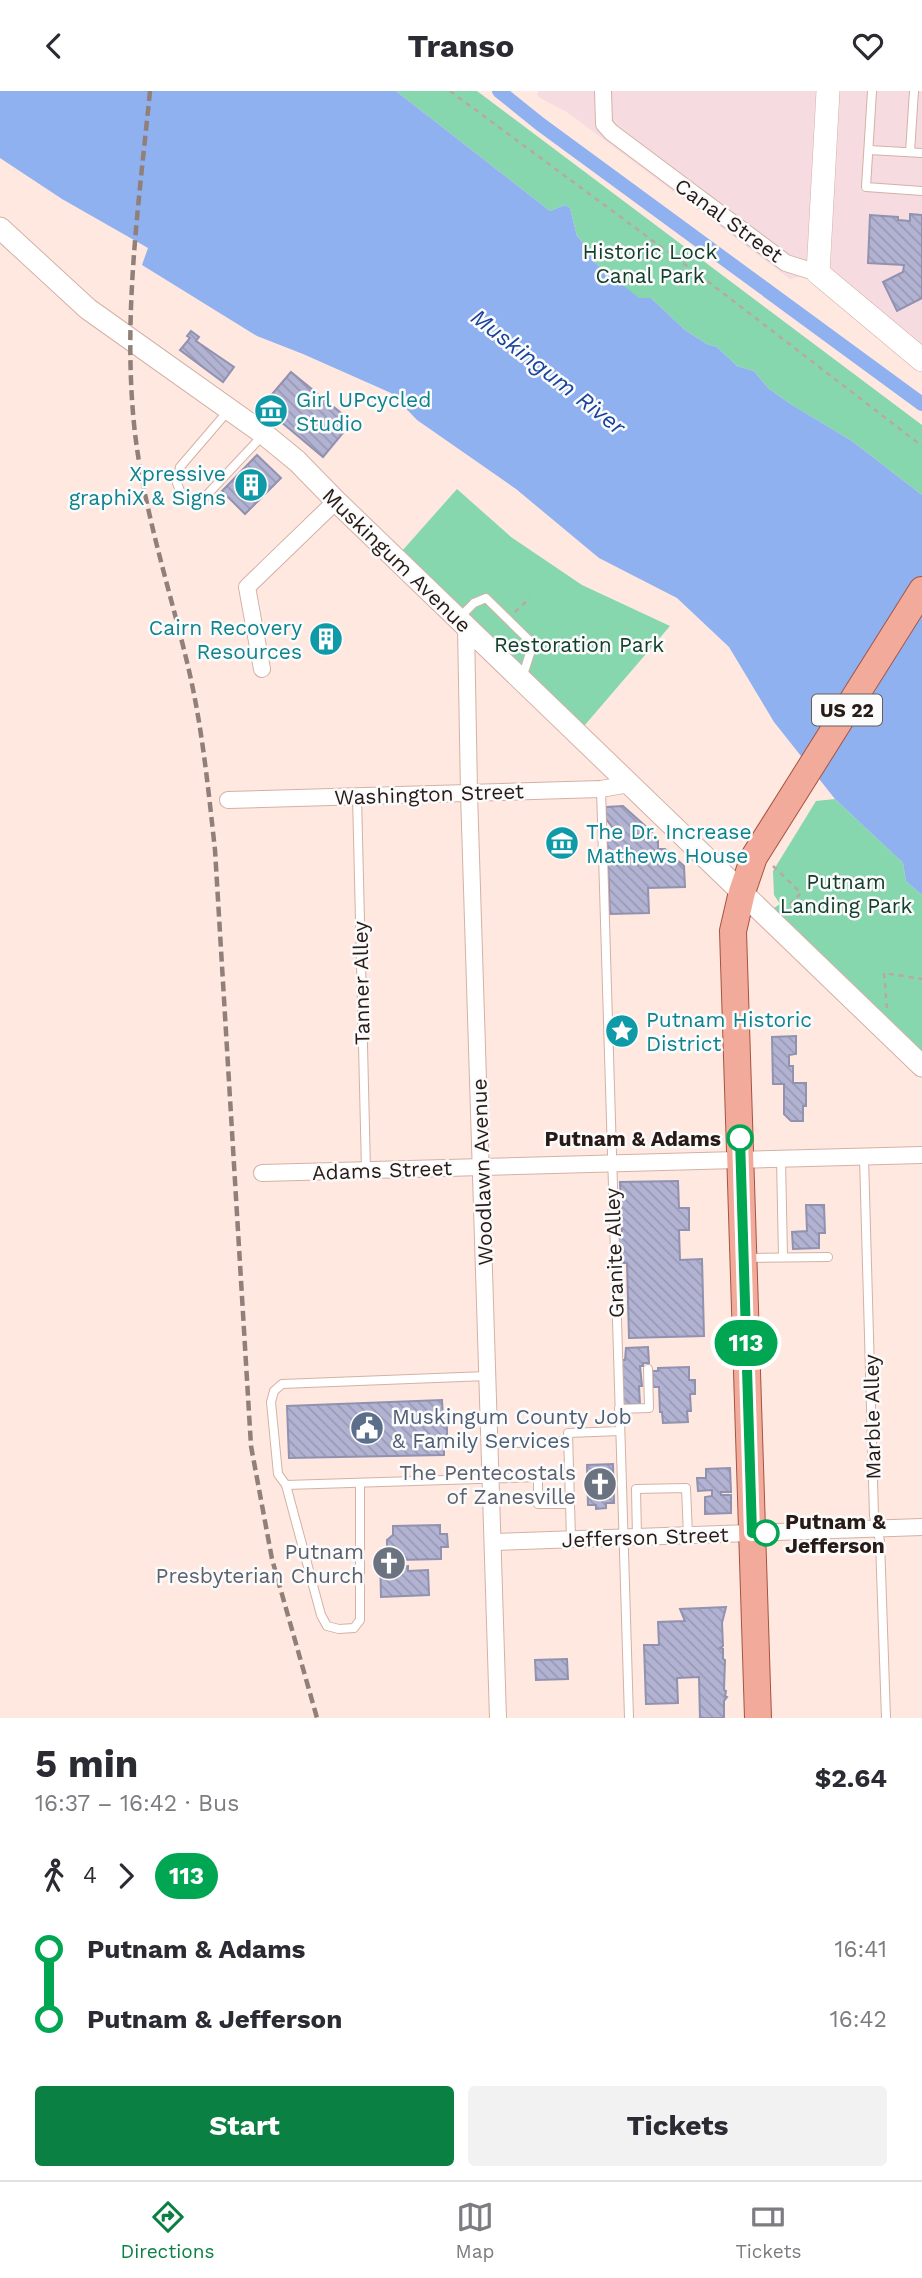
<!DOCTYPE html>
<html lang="en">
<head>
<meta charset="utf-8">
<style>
  body { margin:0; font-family:"Work Sans",sans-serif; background:#f2f2f3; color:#2b2b33; height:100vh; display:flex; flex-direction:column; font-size:26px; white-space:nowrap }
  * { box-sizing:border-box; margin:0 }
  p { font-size:23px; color:#7c7c81 }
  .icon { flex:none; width:38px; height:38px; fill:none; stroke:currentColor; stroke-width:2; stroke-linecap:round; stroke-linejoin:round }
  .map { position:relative; height:1627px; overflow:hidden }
  .side { display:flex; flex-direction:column; background:#fff; flex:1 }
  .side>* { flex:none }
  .badge { padding:0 14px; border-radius:23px; font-size:24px; line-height:46px }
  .map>.badge { position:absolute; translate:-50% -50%; box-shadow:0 0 0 4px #fff }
  .legs { display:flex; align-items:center; gap:10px; height:77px; padding:0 35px; font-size:23px }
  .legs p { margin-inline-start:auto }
  .summary { display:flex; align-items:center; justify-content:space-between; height:119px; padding:0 35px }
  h1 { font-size:38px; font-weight:700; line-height:52px }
  .primary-button { display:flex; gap:14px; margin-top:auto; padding:14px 35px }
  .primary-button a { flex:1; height:80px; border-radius:7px; background:#0b8043; color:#fff; font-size:28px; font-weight:700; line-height:80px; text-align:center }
  .primary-button a+a { background:#f2f2f3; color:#2b2b33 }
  ul { padding:0 35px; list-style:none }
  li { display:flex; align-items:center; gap:24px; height:70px; font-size:26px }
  li i { display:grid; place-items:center; width:10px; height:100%; margin:0 9px; background:currentColor }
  li i::after { content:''; width:18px; height:18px; margin:-9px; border:5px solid; border-radius:50%; background:#fff }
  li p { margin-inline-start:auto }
  li:first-child i { background:linear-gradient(#0000 50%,currentColor 0) }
  li:last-child i { background:linear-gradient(currentColor 50%,#0000 0) }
  header { display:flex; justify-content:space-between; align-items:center; height:91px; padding:0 35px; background:#fff; font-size:32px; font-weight:700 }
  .dock { display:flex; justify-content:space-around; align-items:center; height:98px; border-top:2px solid #e1e1e2; background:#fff; font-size:19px; color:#7c7c81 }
  .dock a { display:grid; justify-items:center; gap:4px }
  .dock .active { color:#0b8043 }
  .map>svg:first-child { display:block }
  .commercial { fill:#f6dce1 }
  .green { fill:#86d7ad }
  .water { fill:#90b1f0 }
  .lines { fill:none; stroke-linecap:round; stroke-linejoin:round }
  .canal { stroke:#90b1f0; stroke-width:14 }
  .building { fill:url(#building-back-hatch); stroke:#9191b0; stroke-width:2 }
  .service-casing { stroke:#d4b1a5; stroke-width:10 }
  .minor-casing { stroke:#d4b1a5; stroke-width:18 }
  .tertiary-casing { stroke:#d4b1a5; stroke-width:23 }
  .secondary-casing { stroke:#d4b1a5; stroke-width:24 }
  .primary-casing { stroke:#a65341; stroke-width:28 }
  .path { stroke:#bba7a1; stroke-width:2.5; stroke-dasharray:5 5; stroke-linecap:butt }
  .service { stroke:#fff; stroke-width:8 }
  .minor { stroke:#fff; stroke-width:16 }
  .tertiary { stroke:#fff; stroke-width:21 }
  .secondary { stroke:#fff; stroke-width:23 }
  .primary { stroke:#f2aa9a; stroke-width:26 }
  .rail { stroke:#917f79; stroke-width:4.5; stroke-dasharray:10 5; stroke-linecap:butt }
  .line-1-casing { stroke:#fff; stroke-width:16 }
  .line-1 { stroke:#00a651; stroke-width:10 }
  .stop-1-dot { fill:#fff; stroke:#00a651; stroke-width:3.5 }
  .labels { text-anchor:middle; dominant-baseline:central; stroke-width:5; stroke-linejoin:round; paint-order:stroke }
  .shield { fill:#fbfbfb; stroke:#675e5b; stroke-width:2 }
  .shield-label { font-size:19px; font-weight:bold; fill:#281b17 }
  .street-label { font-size:21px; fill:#281b17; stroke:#fbfbfb }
  .park-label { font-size:21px; fill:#13402c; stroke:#fbfbfb }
  .culture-label { font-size:21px; fill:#0d838f; stroke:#fbfbfb; text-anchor:start }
  .stop-label { font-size:21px; font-weight:bold; fill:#281b17; stroke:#fbfbfb; text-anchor:end }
  .service-label { font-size:21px; fill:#4e5e75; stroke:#fbfbfb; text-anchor:start }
  .worship-label { font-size:21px; fill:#5b616d; stroke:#fbfbfb; text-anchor:end }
  .water-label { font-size:23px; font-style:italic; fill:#19439c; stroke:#fbfbfb }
</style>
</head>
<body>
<header><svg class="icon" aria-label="back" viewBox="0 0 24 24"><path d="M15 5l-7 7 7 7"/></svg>Transo<svg class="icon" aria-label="heart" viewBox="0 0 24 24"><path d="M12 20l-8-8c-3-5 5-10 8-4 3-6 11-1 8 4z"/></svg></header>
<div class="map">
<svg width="922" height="1627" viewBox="0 0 922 1627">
  <defs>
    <pattern id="building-back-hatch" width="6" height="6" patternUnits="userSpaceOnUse" patternTransform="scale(1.75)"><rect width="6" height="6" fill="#b2b3d3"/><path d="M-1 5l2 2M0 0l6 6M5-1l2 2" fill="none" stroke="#9999b4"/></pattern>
  </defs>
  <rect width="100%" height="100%" fill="#ffe8e0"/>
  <!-- commercial -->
  <path class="commercial" d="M538,0H922V282L804,185L790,188L567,21L540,7L537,4Z"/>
  <!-- green -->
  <g class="green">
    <path d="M396,0H477L922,334V404L852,350L789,312L768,297L754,280L737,275L717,256L707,253L685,239L651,207L639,208L594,171L595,166L577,145L570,117L565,114L550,120Z"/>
    <path d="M457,398L511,446L582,494L670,535L584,635L402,460Z"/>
    <path d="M835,708L903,772L906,790L922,804V961L774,817L780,813L774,804L773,780L816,710Z"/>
  </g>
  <!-- water -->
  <path class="water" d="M0,0H396L550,120L565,114L570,117L577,145L595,166L594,171L639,207H651L685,239L707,253L717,256L737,275L754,280L768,297L789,312L852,350L922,404V804L906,790L903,772L835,708L774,631L729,556L677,507L599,467L516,398L417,329L391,302L303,263L257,245L142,174L148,157L62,108L0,67Z"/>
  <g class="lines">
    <!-- canal -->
    <path class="canal" d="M499,0L540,33L922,313"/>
  </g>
  <!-- building -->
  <g class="building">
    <path d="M910,123L922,124V207L897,220L883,191L903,181L904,174L868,172L870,124L898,126V129L910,130Z"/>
    <path d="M191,240L199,246L196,250L234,276L223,291L180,259L190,247L187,245Z"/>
    <path d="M291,281L352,331L323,366L262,315Z"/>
    <path d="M257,364L281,387L245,423L222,400Z"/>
    <path d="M329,534L341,546L324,563L312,551Z"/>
    <path d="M623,715L652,741L650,744L658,749V758H665L684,775L685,796L648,797L649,822L610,823L607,746L616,741L606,728V716Z"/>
    <path d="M796,945V963L789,964V975H793V992H806V1015H803V1030H791L784,1023V993H773L772,946Z"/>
    <path d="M678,1090L679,1117H689V1139H679L680,1169L702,1168L704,1245L629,1247L627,1172H619L618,1150L622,1140L620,1091Z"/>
    <path d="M806,1114H824L825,1142H819V1157L793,1158L792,1141L807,1140Z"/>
    <path d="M648,1256L649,1272H643V1275H640L642,1295H639L640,1313L623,1314L622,1269H625L626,1257Z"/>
    <path d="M689,1276V1289H695V1303H690L691,1320H687L688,1331L663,1332L662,1321H660L659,1296H653L652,1280H658V1277Z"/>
    <path d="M442,1309L443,1328H447V1346H444V1364L289,1367L287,1315Z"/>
    <path d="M613,1373L614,1412H606V1417L596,1418V1414H588L587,1374Z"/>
    <path d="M730,1377L731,1401H721V1404H731V1422L705,1423V1406L712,1405V1399L698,1400L697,1387H706V1378Z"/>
    <path d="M440,1434V1443H447L448,1456H441V1468L397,1469L398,1476L408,1475V1480L428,1479L429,1504L381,1506L380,1462L393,1461L387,1455V1449L393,1444V1435Z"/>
    <path d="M726,1516L722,1532L723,1555L720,1557L723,1558V1568L725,1569L724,1599L726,1600L725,1605L727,1606L724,1610V1627H700L699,1586L677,1587L678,1612L646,1613L644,1554H659L658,1531L685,1530L680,1518Z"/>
    <path d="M567,1568L568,1588L536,1589L535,1569Z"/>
  </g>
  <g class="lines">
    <!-- service casing -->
    <g class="service-casing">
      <g id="service">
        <path d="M872,0L866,96L922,100"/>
        <path d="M869,59L922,62"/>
        <path d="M910,61L914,0"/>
        <path d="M228,320L180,376L177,392L183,408L194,409L205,406L263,344"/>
        <path d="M458,528L474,512L486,507L533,553L522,587"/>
        <path d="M601,698L629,1627"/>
        <path d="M357,705L366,1079"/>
        <path d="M864,1066L874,1425L880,1450L886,1627"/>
        <path d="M781,1068L783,1166"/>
        <path d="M746,1167L828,1166"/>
        <path d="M487,1285L282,1293L274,1300L271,1311L278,1383L286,1394L538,1386V1413H570"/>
        <path d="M619,1318L649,1317L648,1278"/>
        <path d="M490,1353L568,1350"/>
        <path d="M286,1394L321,1524L327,1535L339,1538L354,1537L360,1529V1392"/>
        <path d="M637,1446L636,1398L686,1397L688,1444"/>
        <path d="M571,1448L568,1342L620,1340"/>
      </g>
    </g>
    <!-- minor casing -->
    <g class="minor-casing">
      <g id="minor">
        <path d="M603,0L604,33L611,41L786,172L818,182"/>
        <path d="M466,535L469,702L498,1627"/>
        <path d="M262,578L247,496L336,410"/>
        <path d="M228,709L601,698L629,693"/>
        <path d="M262,1082L922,1064"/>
        <path d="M493,1451L922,1436"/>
      </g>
    </g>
    <!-- tertiary casing -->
    <g class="tertiary-casing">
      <path id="tertiary" d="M0,137L88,218L264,343L297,370L336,410L922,975"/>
    </g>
    <!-- secondary casing -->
    <g class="secondary-casing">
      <path id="secondary" d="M828,0L818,182L922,269"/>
    </g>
    <!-- primary casing -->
    <g class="primary-casing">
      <path id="primary" d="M758,1627L733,840L742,801L754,766L922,499"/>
    </g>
    <!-- path -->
    <g class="path">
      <path d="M450,0L710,192L922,355"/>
      <path d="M515,521L530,507"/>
      <path d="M773,775L801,802L785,818"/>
      <path d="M887,917L884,882L922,888"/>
    </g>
    <!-- service -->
    <use href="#service" class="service"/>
    <!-- minor -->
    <use href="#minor" class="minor"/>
    <!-- tertiary -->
    <use href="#tertiary" class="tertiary"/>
    <!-- secondary -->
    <use href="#secondary" class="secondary"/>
    <!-- primary -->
    <use href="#primary" class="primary"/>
    <!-- rail -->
    <path class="rail" d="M150,0C139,111 123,222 134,333C142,413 168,492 187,571C202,633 208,696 215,759L251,1355L272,1468L317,1627"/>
  </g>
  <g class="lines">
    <!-- line-1 casing -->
    <g class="line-1-casing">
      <path id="line-1" d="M740,1047L752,1442H766"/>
    </g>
    <!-- line-1 -->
    <use href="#line-1" class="line-1"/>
  </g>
  <!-- icons -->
  <defs>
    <g id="museum-disc" transform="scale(1.75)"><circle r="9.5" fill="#0f9aa8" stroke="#fbfbfb"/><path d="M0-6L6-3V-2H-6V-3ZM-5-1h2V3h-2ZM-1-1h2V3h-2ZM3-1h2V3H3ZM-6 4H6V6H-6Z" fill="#fff"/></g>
    <g id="building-disc" transform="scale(1.75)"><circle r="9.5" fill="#0f9aa8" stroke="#fbfbfb"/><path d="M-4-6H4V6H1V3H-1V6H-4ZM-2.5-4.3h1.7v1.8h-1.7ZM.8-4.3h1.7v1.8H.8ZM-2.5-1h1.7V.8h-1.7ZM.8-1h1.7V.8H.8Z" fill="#fff"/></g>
    <g id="sight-disc" transform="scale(1.75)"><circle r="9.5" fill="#0f9aa8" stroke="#fbfbfb"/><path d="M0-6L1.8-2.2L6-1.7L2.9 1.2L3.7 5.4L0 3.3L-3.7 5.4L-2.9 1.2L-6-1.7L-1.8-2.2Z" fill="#fff"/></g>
    <g id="civic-disc" transform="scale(1.75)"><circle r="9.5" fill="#5c6f8a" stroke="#fbfbfb"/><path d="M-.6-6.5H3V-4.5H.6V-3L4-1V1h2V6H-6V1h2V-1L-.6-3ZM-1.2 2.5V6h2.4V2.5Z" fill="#fff"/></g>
    <g id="church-disc" transform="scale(1.75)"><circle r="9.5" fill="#6b7280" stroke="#fbfbfb"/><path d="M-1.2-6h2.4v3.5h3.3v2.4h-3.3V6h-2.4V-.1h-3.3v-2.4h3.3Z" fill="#fff"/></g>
  </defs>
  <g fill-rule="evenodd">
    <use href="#museum-disc" x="271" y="320"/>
    <use href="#building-disc" x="251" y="394"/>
    <use href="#building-disc" x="326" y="548"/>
    <use href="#museum-disc" x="562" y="752"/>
    <use href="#sight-disc" x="622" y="940"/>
    <use href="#civic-disc" x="367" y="1337"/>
    <use href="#church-disc" x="600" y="1393"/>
    <use href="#church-disc" x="389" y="1472"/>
  </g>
  <!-- markers -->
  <g class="stop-1-dot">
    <circle cx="740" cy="1047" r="12"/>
    <circle cx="766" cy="1442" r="12"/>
  </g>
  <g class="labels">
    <!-- shield labels -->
    <rect class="shield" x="812" y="603.5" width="70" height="31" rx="5"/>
    <g class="shield-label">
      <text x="847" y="619">US 22</text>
    </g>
    <!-- street labels -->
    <g class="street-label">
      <text transform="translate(729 129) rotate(36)">Canal Street</text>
      <text transform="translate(397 469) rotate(44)">Muskingum Avenue</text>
      <text transform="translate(429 703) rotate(-2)">Washington Street</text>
      <text transform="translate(361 892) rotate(-91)">Tanner Alley</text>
      <text transform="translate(382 1079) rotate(-2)">Adams Street</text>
      <text transform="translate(482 1081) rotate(-92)">Woodlawn Avenue</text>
      <text transform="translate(614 1162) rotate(-92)">Granite Alley</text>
      <text transform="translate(872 1326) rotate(-91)">Marble Alley</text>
      <text transform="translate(645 1446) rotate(-2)">Jefferson Street</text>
    </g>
    <!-- park labels -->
    <g class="park-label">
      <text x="650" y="160">Historic Lock<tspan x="650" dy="24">Canal Park</tspan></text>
      <text x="579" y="553">Restoration Park</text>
      <text x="846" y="790">Putnam<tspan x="846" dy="24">Landing Park</tspan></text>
    </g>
    <!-- culture labels -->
    <g class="culture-label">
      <text x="296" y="308">Girl UPcycled<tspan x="296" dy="24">Studio</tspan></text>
      <text x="226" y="382" text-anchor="end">Xpressive<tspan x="226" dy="24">graphiX &amp; Signs</tspan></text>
      <text x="302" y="536" text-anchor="end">Cairn Recovery<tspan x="302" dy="24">Resources</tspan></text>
      <text x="586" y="740">The Dr. Increase<tspan x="586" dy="24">Mathews House</tspan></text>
      <text x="646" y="928">Putnam Historic<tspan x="646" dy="24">District</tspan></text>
    </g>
    <!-- stop labels -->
    <g class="stop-label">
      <text x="721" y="1047">Putnam &amp; Adams</text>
      <text x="785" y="1430" text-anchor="start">Putnam &amp;<tspan x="785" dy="24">Jefferson</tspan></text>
    </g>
    <!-- service labels -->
    <g class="service-label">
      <text x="392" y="1325">Muskingum County Job<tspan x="392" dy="24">&amp; Family Services</tspan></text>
    </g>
    <!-- worship labels -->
    <g class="worship-label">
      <text x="576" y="1381">The Pentecostals<tspan x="576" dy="24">of Zanesville</tspan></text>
      <text x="364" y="1460">Putnam<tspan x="364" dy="24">Presbyterian Church</tspan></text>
    </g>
    <!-- water labels -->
    <g class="water-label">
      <text transform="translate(548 281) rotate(38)">Muskingum River</text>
    </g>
  </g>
</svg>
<b class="badge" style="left:746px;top:1252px;background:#00a651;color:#fff">113</b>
</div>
<section class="side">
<div class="summary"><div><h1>5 min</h1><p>16:37 – 16:42 · Bus</p></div><b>$2.64</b></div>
<div class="legs"><svg class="icon" aria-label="walk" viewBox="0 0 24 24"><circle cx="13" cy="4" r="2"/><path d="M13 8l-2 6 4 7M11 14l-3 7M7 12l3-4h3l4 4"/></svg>4<svg class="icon" aria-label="forward" viewBox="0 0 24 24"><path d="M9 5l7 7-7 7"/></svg><b class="badge" style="background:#00a651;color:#fff">113</b></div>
<ul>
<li><i style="color:#00a651"></i><b>Putnam &amp; Adams</b><p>16:41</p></li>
<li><i style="color:#00a651"></i><b>Putnam &amp; Jefferson</b><p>16:42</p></li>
</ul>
<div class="primary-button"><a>Start</a><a>Tickets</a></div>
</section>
<nav class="dock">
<a class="active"><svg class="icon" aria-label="directions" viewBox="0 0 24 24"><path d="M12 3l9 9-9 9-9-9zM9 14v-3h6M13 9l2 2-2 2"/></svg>Directions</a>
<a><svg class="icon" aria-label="map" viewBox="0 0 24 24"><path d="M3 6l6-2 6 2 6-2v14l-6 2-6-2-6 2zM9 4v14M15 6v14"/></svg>Map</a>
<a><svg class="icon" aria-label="tickets" viewBox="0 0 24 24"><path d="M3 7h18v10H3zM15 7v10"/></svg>Tickets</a>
</nav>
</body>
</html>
